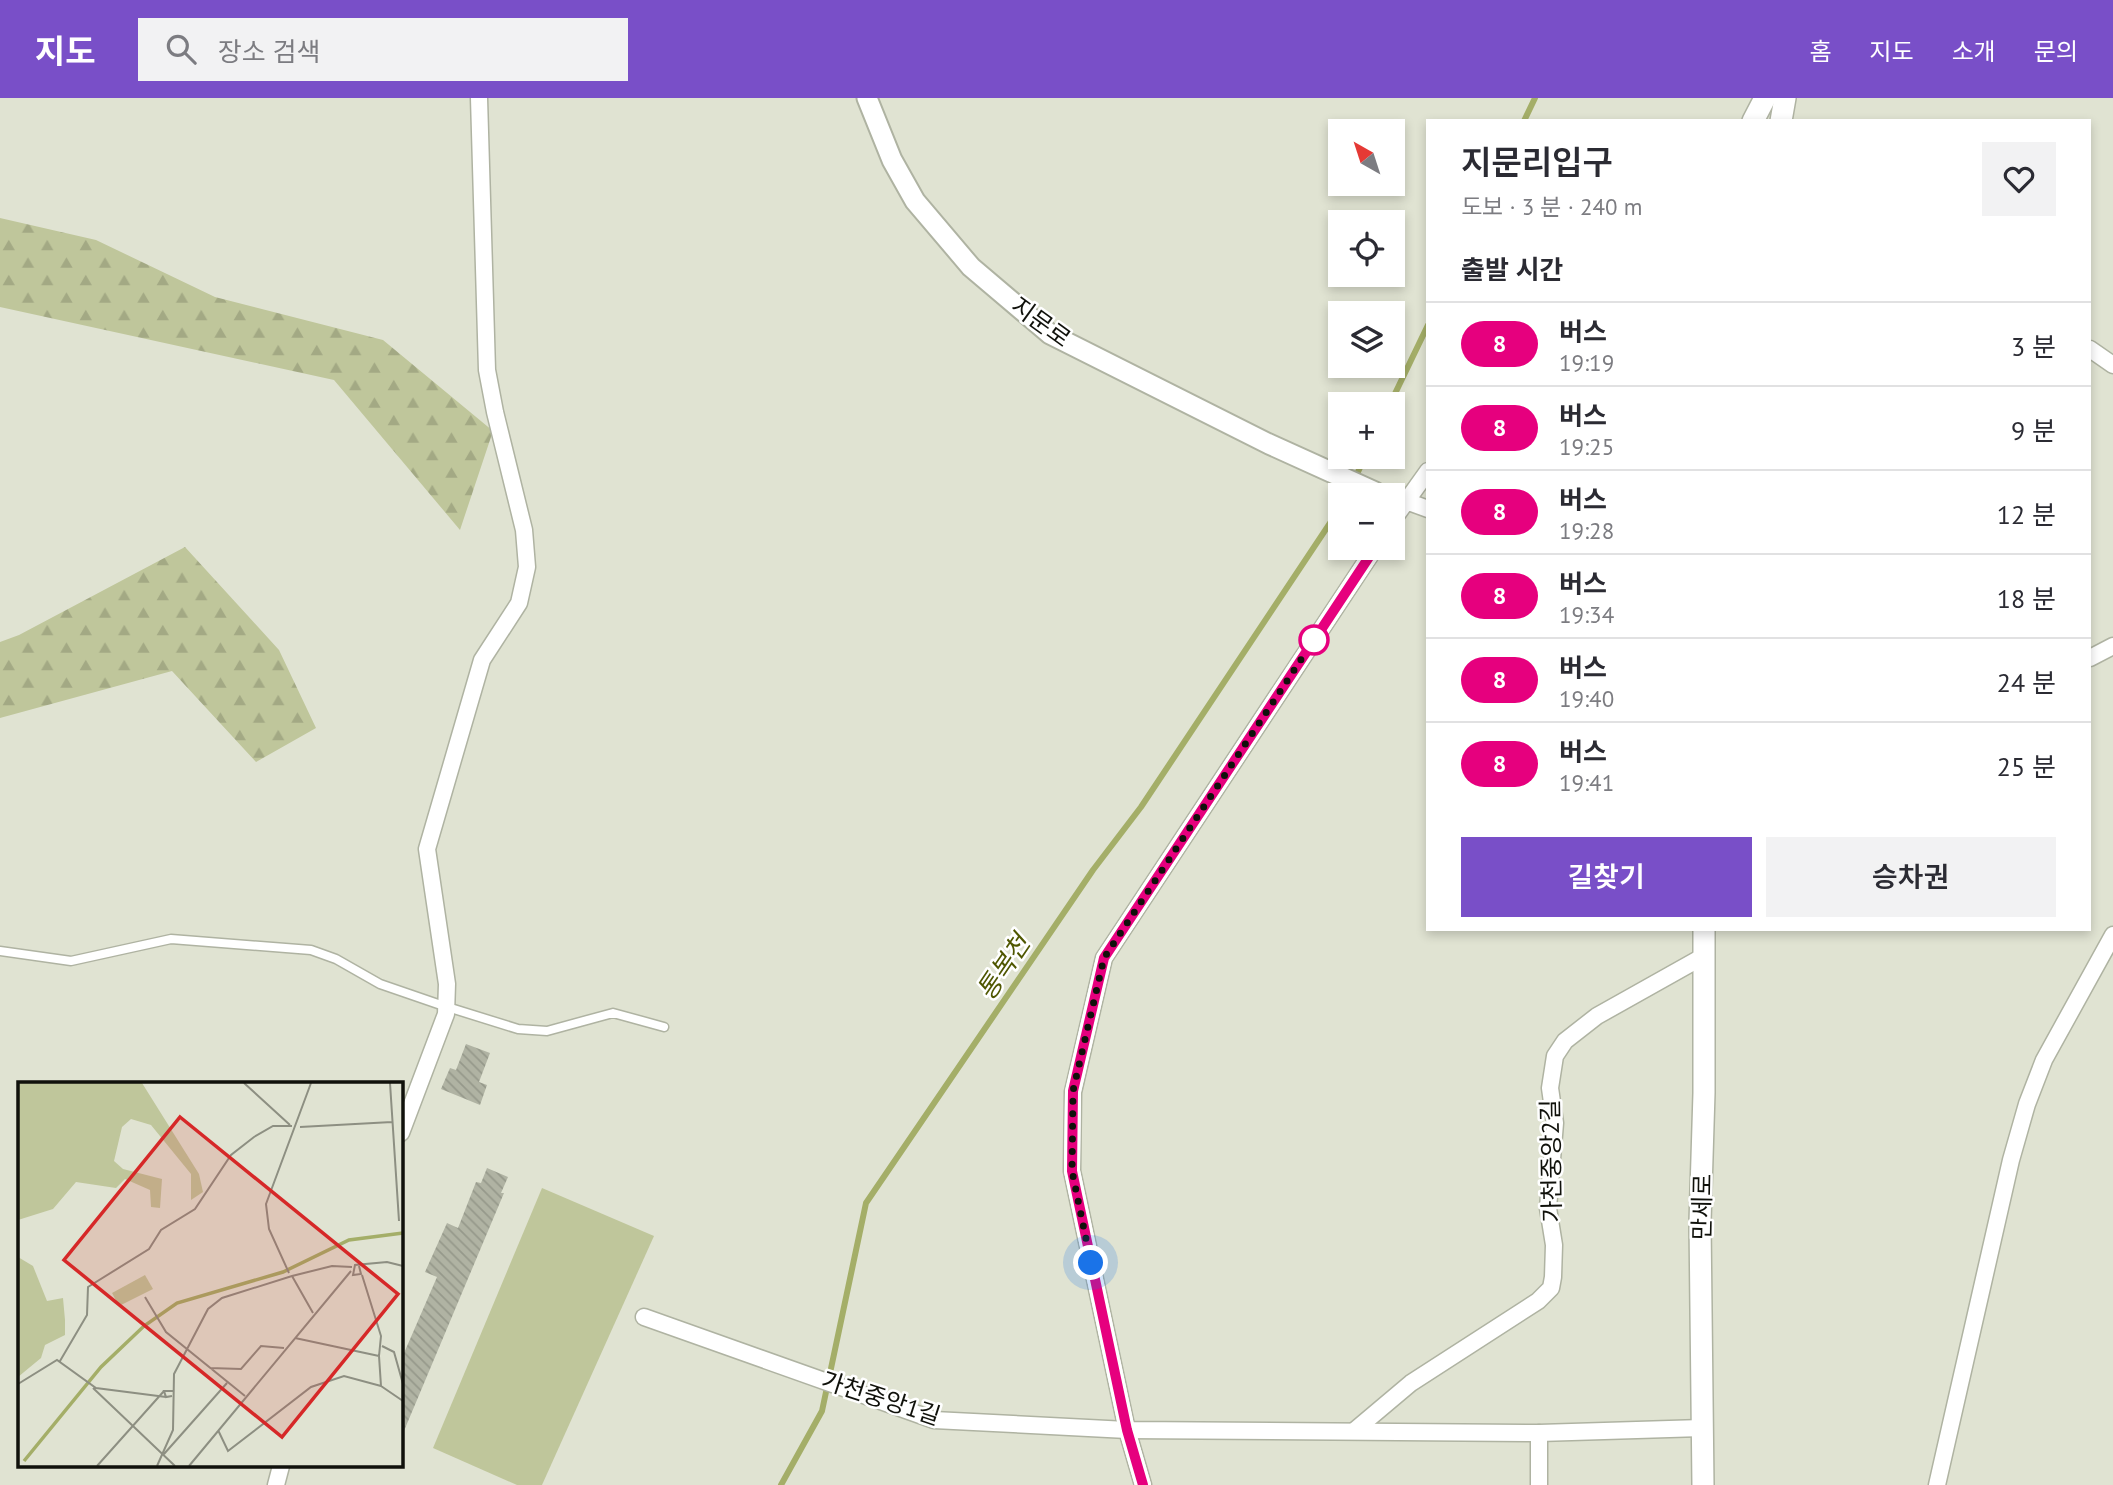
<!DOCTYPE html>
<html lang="ko">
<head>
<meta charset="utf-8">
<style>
  body { margin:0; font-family:"PT Sans","Noto Sans KR",sans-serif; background:#f2f2f3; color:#2b2b33; height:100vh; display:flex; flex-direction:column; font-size:26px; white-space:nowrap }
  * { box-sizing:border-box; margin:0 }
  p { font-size:23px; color:#7c7c81 }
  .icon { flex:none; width:38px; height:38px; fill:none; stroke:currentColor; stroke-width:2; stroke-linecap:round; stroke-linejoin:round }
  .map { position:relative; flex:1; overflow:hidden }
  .details { position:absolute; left:1426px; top:21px; width:665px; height:812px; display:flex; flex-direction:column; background:#fff; border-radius:0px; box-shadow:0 4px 10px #0003 }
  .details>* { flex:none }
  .badge { padding:0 14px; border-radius:23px; font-size:24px; line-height:46px }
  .needle { width:46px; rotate:321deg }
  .fabs { position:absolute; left:1328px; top:21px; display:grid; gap:14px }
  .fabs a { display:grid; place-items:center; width:77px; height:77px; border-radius:0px; background:#fff; box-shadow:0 4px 10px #0003; font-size:35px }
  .you { position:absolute; width:35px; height:35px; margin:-18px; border:5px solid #fff; border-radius:50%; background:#1a73e8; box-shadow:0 0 0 10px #1a73e833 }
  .map>.badge { position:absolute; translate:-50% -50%; box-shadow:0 0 0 4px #fff }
  h2 { padding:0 35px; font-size:26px; line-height:63px }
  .round { display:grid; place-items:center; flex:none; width:74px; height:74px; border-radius:0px; background:#f2f2f3 }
  .overview { display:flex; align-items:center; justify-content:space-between; height:119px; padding:0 35px }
  h1 { font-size:33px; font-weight:600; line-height:52px }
  .primary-button { display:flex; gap:14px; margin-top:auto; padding:14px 35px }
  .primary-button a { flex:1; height:80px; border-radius:0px; background:#794fc8; color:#fff; font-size:28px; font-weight:600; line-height:80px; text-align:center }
  .primary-button a+a { background:#f2f2f3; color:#2b2b33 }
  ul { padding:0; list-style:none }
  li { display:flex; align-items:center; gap:21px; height:84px; padding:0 35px; border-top:2px solid #e1e1e2 }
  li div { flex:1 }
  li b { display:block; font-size:26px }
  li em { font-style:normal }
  li .badge { min-width:77px; font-weight:700; text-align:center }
  header { display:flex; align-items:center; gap:42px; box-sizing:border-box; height:98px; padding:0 35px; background:#794fc8; color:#fff }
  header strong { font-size:33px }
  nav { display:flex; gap:38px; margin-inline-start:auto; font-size:24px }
  .search { width:490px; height:63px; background:#f2f2f3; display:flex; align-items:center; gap:18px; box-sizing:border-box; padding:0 24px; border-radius:0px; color:#7c7c81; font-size:26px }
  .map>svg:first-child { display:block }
  .forest { fill:url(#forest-firs) }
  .pitch { fill:#bfc69b }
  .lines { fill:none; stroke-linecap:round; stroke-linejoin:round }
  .stream { stroke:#a4ae68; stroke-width:6 }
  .building { fill:url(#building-back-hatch) }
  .service-casing { stroke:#afb3a2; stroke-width:11 }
  .minor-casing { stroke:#afb3a2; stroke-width:19 }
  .tertiary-casing { stroke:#afb3a2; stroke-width:23 }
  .secondary-casing { stroke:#afb3a2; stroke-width:24 }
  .service { stroke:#fff; stroke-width:8 }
  .minor { stroke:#fff; stroke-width:16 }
  .tertiary { stroke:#fff; stroke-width:19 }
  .secondary { stroke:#fff; stroke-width:21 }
  .line-casing { stroke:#fff; stroke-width:16 }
  .line { stroke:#e6007e; stroke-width:10 }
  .walk { stroke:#10110b; stroke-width:7; stroke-dasharray:0 12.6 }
  .stop-dot { fill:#fff; stroke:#e6007e; stroke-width:3.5 }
  .labels { text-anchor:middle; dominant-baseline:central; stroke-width:5; stroke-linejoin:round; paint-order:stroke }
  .street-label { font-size:24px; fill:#10110b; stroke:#fff }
  .water-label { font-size:26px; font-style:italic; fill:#4f5700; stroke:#fff }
  .inset-river { fill:none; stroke:#a4ae68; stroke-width:3.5 }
  .inset-road { fill:none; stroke:#8d8f82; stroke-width:2 }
  .view { fill:#d62828; fill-opacity:0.15; stroke:#d62828; stroke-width:3.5 }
  .inset-edge { fill:none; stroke:#10110b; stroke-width:3.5 }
</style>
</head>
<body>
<header>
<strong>지도</strong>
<div class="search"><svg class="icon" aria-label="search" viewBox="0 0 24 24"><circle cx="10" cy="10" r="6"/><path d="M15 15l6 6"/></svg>장소 검색</div>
<nav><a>홈</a><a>지도</a><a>소개</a><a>문의</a></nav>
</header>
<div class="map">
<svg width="2113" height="1387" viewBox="0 0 2113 1387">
  <defs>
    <pattern id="forest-firs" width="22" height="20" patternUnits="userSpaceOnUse" patternTransform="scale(1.75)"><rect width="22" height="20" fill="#bfc69b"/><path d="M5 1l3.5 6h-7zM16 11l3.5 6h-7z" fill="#a3a984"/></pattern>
    <pattern id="building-back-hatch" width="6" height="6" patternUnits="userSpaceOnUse" patternTransform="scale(1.75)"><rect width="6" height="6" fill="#b0b3a3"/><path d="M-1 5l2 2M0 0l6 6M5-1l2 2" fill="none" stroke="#96998b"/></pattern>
  </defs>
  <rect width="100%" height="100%" fill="#e0e3d2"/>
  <!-- forest -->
  <g class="forest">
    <path d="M0,120L96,142L215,199L383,242L493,333L460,432L334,282L0,209Z"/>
    <path d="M185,449L279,552L316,630L256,664L172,573L0,620V544L19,537Z"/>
  </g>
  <!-- pitch -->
  <path class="pitch" d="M542,1090L654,1138L542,1387H517L433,1350Z"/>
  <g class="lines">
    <!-- stream -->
    <g class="stream">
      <path d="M1524,23L1535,0"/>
      <path d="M1390,306L1428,227"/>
      <path d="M1347,397L1365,359"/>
      <path d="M781,1387L822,1313L866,1105L1093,772L1141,709L1340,410"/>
    </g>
  </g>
  <!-- building -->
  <g class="building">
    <path d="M466,946L490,955L479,984L487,987L480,1007L441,991L450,970L456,972Z"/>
    <path d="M487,1070L508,1079L501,1095H504L401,1340V1262L437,1179L425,1174L447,1125L458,1130L476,1084L481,1085Z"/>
  </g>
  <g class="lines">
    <!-- service casing -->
    <g class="service-casing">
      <path id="service" d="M0,853L71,863L171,841L311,852L336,861L380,886L441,907L518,931L547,933L613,915L664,929"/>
    </g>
    <!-- minor casing -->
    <g class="minor-casing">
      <g id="minor">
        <path d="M2090,251L2113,267"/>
        <path d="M1406,403L1428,411"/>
        <path d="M1393,422L1428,373"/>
        <path d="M2090,560L2113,548"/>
        <path d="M401,1035L446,916L447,886L427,751L482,562L519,505L527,469L524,432L495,314L487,272L479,0"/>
        <path d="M644,1219L934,1322L1127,1332L1539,1335L1702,1330"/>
        <path d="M1354,1333L1411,1285L1538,1203L1551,1190L1553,1179L1554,1147L1548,1110L1555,1025L1550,990L1555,958L1565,943L1597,918L1704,858"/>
        <path d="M276,1387L281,1368"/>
        <path d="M1143,1387L1127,1332L1072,1073L1073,994L1104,860L1375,450"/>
        <path d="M1539,1387V1335"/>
        <path d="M1937,1387L2011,1062L2027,1006L2044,962L2113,837"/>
      </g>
    </g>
    <!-- tertiary casing -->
    <g class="tertiary-casing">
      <path id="tertiary" d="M867,0L892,62L915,103L971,169L1050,236L1269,346L1375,394"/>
    </g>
    <!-- secondary casing -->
    <g class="secondary-casing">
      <g id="secondary">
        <path d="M1753,23L1765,0"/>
        <path d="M1781,23L1785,0"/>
        <path d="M1393,399L1406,403"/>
        <path d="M1703,1387L1700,1124L1704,995V831"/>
      </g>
    </g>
    <!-- service -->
    <use href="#service" class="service"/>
    <!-- minor -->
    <use href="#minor" class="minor"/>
    <!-- tertiary -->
    <use href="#tertiary" class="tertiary"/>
    <!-- secondary -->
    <use href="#secondary" class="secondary"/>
  </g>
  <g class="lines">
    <!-- line casing -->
    <g class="line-casing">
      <path id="line" d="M1143,1387L1127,1332L1072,1073L1073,993L1104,860L1375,450"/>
    </g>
    <!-- line -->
    <use href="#line" class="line"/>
    <!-- walk -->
    <path class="walk" d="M1091,1165L1072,1073L1073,993L1104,860L1314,542"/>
  </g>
  <!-- markers -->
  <circle class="stop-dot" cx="1314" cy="542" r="14"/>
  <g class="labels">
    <!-- street labels -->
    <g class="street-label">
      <text transform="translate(1041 224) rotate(36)">지문로</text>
      <text transform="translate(1551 1063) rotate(-91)">가천중앙2길</text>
      <text transform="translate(1702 1109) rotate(-89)">만세로</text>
      <text transform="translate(881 1300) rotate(18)">가천중앙1길</text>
    </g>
    <!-- water labels -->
    <g class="water-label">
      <text transform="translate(1003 869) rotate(-56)">통복천</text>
    </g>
  </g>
  <!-- overview -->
  <g transform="translate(18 984)">
    <rect width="385" height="385" fill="#e0e3d2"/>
    <path d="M0,1H124L181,92L185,110L173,118V92L133,43L113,37L104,45L96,79L105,87L144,97L142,126L133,125L132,108L107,97L98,106L58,100L35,127L0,138ZM0,175L15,184L29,219L45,216L47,238V253L27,263L23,276L0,295Z" fill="#bfc69b"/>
    <path d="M127,193L135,207L101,224L94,211Z" fill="#bfc69b"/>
    <path class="inset-river" d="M6,379L83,285L126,244L159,221L265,190L331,158L385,151"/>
    <path class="inset-road" d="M226,1L272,43M372,1L381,139M282,45L374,40M341,184L343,192L335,193L337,183L369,180L385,184M271,191L251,147L248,122L293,1M344,193L363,254L361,274M274,194L295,231M127,215L148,250L227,314M277,256L361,274M364,264L376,270L385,302M361,274L363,304L385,319M42,279L69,233L70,205L131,167L143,148L177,127L213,73L236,55L255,44H274M192,286L223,287L243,264L266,266M0,302L39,278L78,306L148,315M75,306L157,384M154,314L148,315L146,309H155M200,348L210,369L293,305L326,294L363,304M146,372L209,301M79,384L146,309M139,384L155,348L156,292L190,227L204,216L274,194L314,184L334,185M171,384L333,189"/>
    <path class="view" d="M162,35L380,212L264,355L46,178Z"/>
    <rect width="385" height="385" class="inset-edge"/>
  </g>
</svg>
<div class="fabs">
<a><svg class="needle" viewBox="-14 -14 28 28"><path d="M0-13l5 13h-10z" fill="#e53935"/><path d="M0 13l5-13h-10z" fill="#7c7c81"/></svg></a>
<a><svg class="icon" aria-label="locate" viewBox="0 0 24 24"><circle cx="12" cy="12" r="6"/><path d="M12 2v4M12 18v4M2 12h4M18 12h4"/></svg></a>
<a><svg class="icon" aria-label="layers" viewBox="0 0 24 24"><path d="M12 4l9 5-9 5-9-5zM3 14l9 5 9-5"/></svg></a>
<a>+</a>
<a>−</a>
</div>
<div class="you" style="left:1091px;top:1165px"></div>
<section class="details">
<div class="overview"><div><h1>지문리입구</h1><p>도보 · 3 분 · 240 m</p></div><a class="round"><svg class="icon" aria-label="heart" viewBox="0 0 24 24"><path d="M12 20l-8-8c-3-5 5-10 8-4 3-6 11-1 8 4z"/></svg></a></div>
<h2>출발 시간</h2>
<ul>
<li><span class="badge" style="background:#e6007e;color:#fff">8</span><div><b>버스</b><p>19:19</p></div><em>3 분</em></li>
<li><span class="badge" style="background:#e6007e;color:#fff">8</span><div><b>버스</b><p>19:25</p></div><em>9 분</em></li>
<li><span class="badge" style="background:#e6007e;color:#fff">8</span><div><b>버스</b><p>19:28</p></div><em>12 분</em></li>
<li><span class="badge" style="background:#e6007e;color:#fff">8</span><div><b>버스</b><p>19:34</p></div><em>18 분</em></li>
<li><span class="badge" style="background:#e6007e;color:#fff">8</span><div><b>버스</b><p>19:40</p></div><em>24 분</em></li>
<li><span class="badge" style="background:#e6007e;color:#fff">8</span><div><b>버스</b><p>19:41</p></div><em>25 분</em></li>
</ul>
<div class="primary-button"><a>길찾기</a><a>승차권</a></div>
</section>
</div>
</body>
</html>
